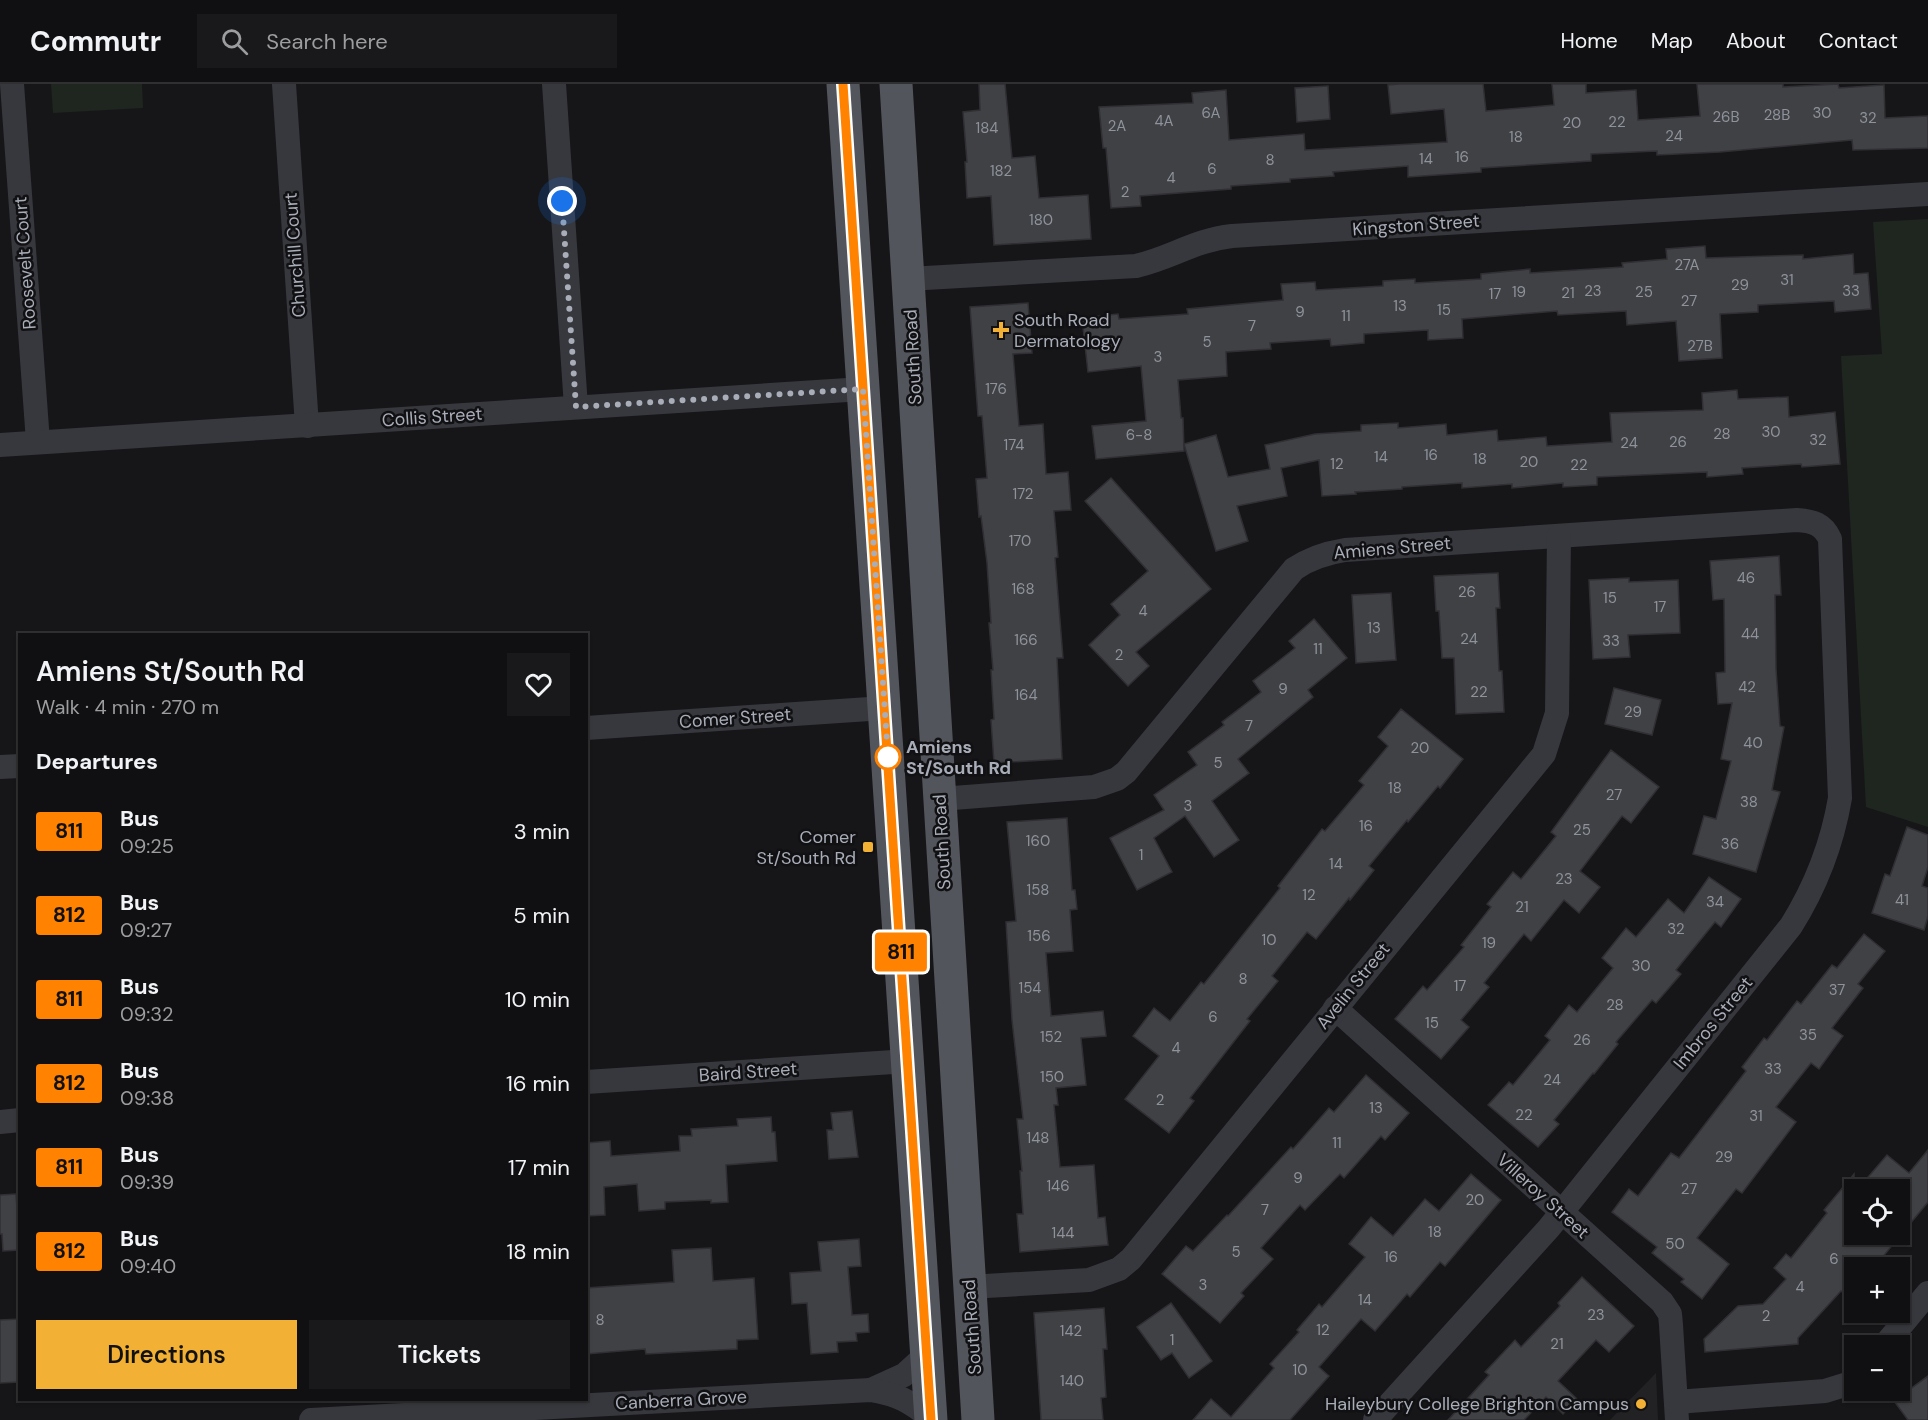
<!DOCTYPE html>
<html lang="en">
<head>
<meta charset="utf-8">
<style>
  body { margin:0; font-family:"DM Sans",sans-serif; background:#19191b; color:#f1f3f6; height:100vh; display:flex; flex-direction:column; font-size:22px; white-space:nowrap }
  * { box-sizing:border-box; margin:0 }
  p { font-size:20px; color:#9c9d9f }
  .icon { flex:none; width:33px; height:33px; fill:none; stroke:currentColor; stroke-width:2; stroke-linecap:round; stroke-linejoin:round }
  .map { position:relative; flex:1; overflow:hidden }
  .side { position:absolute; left:18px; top:549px; width:570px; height:768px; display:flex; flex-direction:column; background:#101012; border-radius:0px; box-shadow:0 2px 4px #0004,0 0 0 2px #303032 }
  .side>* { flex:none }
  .badge { padding:0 12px; border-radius:4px; font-size:21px; line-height:39px }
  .controls { position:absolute; left:1844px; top:1095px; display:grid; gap:12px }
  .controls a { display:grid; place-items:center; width:66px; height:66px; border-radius:0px; background:#101012; box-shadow:0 2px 4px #0004,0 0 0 2px #303032; font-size:30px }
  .you { position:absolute; width:30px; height:30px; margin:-15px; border:4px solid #fff; border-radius:50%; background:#1a73e8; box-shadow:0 0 0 9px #1a73e833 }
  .map>.badge { position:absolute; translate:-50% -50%; box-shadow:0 0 0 3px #fff }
  h2 { padding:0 18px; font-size:22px; line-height:54px }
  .round { display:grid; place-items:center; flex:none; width:63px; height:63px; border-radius:0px; background:#19191b }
  .overview { display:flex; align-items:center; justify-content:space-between; height:102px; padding:0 18px }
  h1 { font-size:28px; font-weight:600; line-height:45px }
  .cta { display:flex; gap:12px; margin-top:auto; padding:12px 18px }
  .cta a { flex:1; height:69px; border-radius:0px; background:#f2b134; color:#111; font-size:24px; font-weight:600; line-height:69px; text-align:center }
  .cta a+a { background:#19191b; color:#f1f3f6 }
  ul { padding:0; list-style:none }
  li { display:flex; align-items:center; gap:18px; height:84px; padding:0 18px }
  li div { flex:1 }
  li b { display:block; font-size:22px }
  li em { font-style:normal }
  li .badge { min-width:66px; font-weight:700; text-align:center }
  header { display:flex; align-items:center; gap:36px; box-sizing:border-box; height:84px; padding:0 30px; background:#101012; border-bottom:2px solid #303032 }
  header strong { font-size:28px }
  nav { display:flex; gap:33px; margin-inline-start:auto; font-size:21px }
  .search { width:420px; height:54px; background:#19191b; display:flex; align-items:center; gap:15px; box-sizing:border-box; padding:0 21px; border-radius:0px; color:#9c9d9f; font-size:22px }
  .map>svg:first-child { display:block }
  .built { fill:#222225 }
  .green { fill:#1e261f }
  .building { fill:#404145; stroke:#303034; stroke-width:1.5 }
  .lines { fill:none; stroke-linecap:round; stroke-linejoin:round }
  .minor { stroke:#37383d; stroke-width:24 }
  .primary { stroke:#53555c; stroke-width:33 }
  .line-casing { stroke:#fff; stroke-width:14 }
  .line { stroke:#ff8200; stroke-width:9 }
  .walk { stroke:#a8adb8; stroke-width:6; stroke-dasharray:0 10.8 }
  .poi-dot { fill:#f2b134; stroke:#111113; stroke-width:2 }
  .stop-dot { fill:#fff; stroke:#ff8200; stroke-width:3 }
  .labels { text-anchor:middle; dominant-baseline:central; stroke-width:5; stroke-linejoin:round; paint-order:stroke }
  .number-label { font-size:15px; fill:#8e929b }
  .street-label { font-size:18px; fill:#a8adb8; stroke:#111113 }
  .poi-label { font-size:18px; fill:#a8adb8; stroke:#111113; text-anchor:end }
  .stop-label { font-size:18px; font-weight:bold; fill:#a8adb8; stroke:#111113; text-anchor:start }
</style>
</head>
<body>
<header>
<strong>Commutr</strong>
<div class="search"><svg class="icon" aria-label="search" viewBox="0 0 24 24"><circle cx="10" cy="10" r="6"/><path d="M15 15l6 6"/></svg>Search here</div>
<nav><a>Home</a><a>Map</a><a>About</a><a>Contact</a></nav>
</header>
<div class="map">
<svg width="1928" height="1336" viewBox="0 0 1928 1336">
  <rect width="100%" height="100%" fill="#161618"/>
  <!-- built -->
  <path class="built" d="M1656,1289L1658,1336H1610Z"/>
  <!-- green -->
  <g class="green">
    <path d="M51,0H142L143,24L53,29Z"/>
    <path d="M1928,135V743L1866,723L1841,272L1882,270L1873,138Z"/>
  </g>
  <!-- building -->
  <g class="building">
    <path d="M979,0H1005L1012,74L1035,72L1039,114L1088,111L1091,155L994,161L991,112L967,114L965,78H967L963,28L980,26Z"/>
    <path d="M1399,0H1483L1486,27L1554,21L1552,0H1586V9L1636,6L1638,36L1700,32L1697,0H1783V3L1838,0L1839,4L1884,1L1885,34L1928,32V64L1853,66L1852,56L1720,68L1657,71V67L1591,70V77L1481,84V88L1408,93V82L1333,88L1334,92L1290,95V98L1231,102V105L1140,112L1141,122L1111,124L1106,64H1103L1099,23L1193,19L1192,9L1226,6L1229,56L1304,50L1305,66L1447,58L1444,25L1391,30L1388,1Z"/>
    <path d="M1328,2L1330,35L1297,38L1295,4Z"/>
    <path d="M1705,162L1706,174L1803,171V175L1853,170L1854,190L1868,189L1871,225L1835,228L1834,217L1758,221V228L1720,230L1722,274L1679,277L1676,237L1627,241L1626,227L1558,231L1557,227L1462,235L1463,254L1428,256V246L1364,250V259L1331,262L1330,255L1270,259L1271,265L1226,268L1227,292L1178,296L1181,334H1183L1184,367L1096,375L1092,342L1146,337L1141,282L1088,288L1082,234L1118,230L1119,235L1188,230L1187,225L1283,216L1281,200L1315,198L1316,206L1383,202V197L1415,195V199L1481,195V190L1530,185V189L1623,183L1622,179L1667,175L1666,165Z"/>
    <path d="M1028,219L1032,269L1013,270L1019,342L1043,340L1046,390L1068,388L1071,426L1054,427L1058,473L1055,474L1063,574H1057L1062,675L994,679L991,636L994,635L991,586H993L989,539H991L987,479L981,432L979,433L976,395L987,394L982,332H978L970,223Z"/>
    <path d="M1737,306L1738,315L1788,313L1789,333L1835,328L1840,380L1802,383L1801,380L1742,384L1743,390L1707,393V388L1597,393V401L1563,403V399L1512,404V400L1462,404V399L1402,403V405L1355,408L1356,410L1322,412L1319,376L1281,384L1287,412L1237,422L1248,457L1216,467L1184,360L1216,351L1228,393L1270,385L1265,361L1315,350L1361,347V341L1398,339V344L1446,340L1447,351L1497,346L1498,357L1546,353L1547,362L1612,358L1610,329L1703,326L1702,309Z"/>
    <path d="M1111,394L1211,505L1136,568L1149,582L1128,602L1089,561L1120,531L1111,520L1148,487L1085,417Z"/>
    <path d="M1779,472L1781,511H1775L1776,585L1780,642L1784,643L1772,706L1780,708L1756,788L1693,770L1704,732L1716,735L1731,677L1721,675L1732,619L1718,620L1716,589L1725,588L1724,515L1713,516L1710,477Z"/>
    <path d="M1498,489L1500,524H1496L1499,587H1502L1504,628L1456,630L1454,574H1442L1439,527H1436L1434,492Z"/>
    <path d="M1629,494V498L1678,496L1680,549L1628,551L1630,573L1593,575L1589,496Z"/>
    <path d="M1391,509L1396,576L1356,579L1352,511Z"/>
    <path d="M1314,535L1347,574L1308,606L1313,613L1238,675L1249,689L1212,717L1239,756L1214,773L1185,732L1154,754L1172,788L1137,806L1110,754L1164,726L1154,711L1197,681L1188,668L1224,641L1222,638L1261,608L1253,597L1295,564L1289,557Z"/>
    <path d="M1614,604L1661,616L1652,651L1605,640Z"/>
    <path d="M1401,625L1463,675L1440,704L1438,702L1408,738L1407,736L1369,782L1374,786L1350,816L1349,814L1316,855L1307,848L1272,892L1278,897L1247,935L1250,937L1190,1014L1194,1017L1169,1049L1125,1015L1159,972L1133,952L1154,924L1170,937L1201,898L1204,900L1280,804L1278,802L1322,745L1325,747L1364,701L1359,697L1388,662L1378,653Z"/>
    <path d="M1611,666L1659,703L1631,739L1622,732L1580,787L1600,803L1579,829L1564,816L1531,857L1524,850L1484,899L1489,903L1461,936L1469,943L1441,975L1395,935L1423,902L1427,906L1464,863L1461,861L1491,823L1487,820L1513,788L1521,795L1556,752L1551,748Z"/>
    <path d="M1067,734L1072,806H1075L1077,825L1070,826L1073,867L1046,869L1051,932L1103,927L1106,952L1081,954L1086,1001L1056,1004L1058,1021H1054L1060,1083L1094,1081L1098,1134L1105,1133L1108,1161L1020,1168L1017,1130H1023L1020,1087H1022L1017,1035H1023L1012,936L1006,838L1016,837L1007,738Z"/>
    <path d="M1907,743L1928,751V783L1922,802L1928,804V832L1924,846L1872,829L1885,790L1890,792Z"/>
    <path d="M1709,793L1741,815L1721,843L1715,838L1676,886L1681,890L1656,919L1652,916L1616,958L1618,960L1594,990L1593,989L1554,1036L1559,1040L1538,1063L1488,1021L1509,998L1513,1001L1550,956L1545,952L1569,921L1577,928L1613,884L1602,874L1626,844L1636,853L1668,815L1684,829Z"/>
    <path d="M1864,850L1885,867L1858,900L1863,904L1832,944L1843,952L1819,985L1811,979L1776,1023L1796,1038L1742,1109L1736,1105L1697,1154L1729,1180L1702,1215L1681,1198L1684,1195L1652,1169L1657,1163L1612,1128L1629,1105L1638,1112L1671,1069L1679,1074L1746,987L1742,983L1764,954L1767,956L1797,917L1801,920L1832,881L1837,884Z"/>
    <path d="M1366,991L1409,1029L1385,1056L1381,1052L1344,1094L1340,1090L1305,1126L1300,1121L1261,1164L1273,1175L1241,1209L1244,1212L1220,1239L1162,1190L1186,1162L1193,1167L1227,1131L1228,1132L1291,1063L1293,1065L1329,1024L1334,1028Z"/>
    <path d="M852,1027L858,1073L829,1075L827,1046H833L831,1029Z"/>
    <path d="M771,1033L772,1048H775L777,1077L726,1081L728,1118L711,1119V1116L665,1118V1125L639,1127L637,1100L604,1103L605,1131L586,1132V1059L610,1057L611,1072L680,1067L679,1052H692L691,1045L738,1042L737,1035Z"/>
    <path d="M1928,1066V1118L1881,1175L1879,1173L1871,1184H1854V1217L1841,1207L1798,1254V1260L1705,1268L1704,1255L1738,1222L1763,1220L1786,1195L1774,1184L1786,1170L1791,1174L1827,1129L1824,1126L1854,1090V1150H1899V1106H1857L1887,1071L1909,1089Z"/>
    <path d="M1471,1090L1501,1116L1445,1182L1440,1178L1410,1213L1407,1210L1375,1247L1361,1235L1319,1283L1329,1292L1290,1336H1193L1211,1315L1231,1333L1274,1284L1270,1280L1299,1248L1297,1246L1319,1220L1322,1223L1365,1173L1349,1160L1371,1133L1393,1152L1425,1115L1439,1127Z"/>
    <path d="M16,1110L20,1166L3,1167L2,1150H0V1111Z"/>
    <path d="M859,1155L861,1182L848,1183L852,1231L868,1230L869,1248L856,1249L857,1257L837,1258L838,1268L811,1270L807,1219L792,1220L790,1189L821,1187L818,1158Z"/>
    <path d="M711,1164L713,1197L754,1194L758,1255L737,1256V1265L646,1270L645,1265L586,1270V1204L674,1198L672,1166Z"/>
    <path d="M1582,1193L1634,1242L1609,1268L1596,1256L1558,1297L1577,1315L1563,1330L1546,1313L1524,1336H1448L1489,1291L1485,1288L1515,1256L1521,1263L1560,1222L1558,1219Z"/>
    <path d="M1171,1219L1212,1277L1189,1294L1172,1269L1161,1276L1137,1243Z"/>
    <path d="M1104,1224L1107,1265H1103L1106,1313L1101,1314L1103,1336H1041L1034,1229Z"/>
    <path d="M20,1235V1298L0,1299V1236Z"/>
    <path d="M1928,1292V1336H1908L1894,1317Z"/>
  </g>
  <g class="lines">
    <!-- minor -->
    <g class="minor">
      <path d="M12,0L38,358"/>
      <path d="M284,0L307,342"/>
      <path d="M554,0L576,323"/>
      <path d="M908,195L1136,182C1171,174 1195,156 1232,152L1928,110"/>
      <path d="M0,361L863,305"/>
      <path d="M586,644L884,624"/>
      <path d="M0,683L20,682"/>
      <path d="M940,715L1094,703L1117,695L1126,688L1294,485C1310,474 1326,469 1345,466L1797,436C1813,437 1823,440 1830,455L1840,714C1832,761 1816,802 1791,842L1549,1144L1375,1336"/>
      <path d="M1335,924L1662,1218L1670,1230L1671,1241L1677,1336"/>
      <path d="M586,998L909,977"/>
      <path d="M0,1038L20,1036"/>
      <path d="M969,1203L1089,1196L1119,1185L1131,1175L1544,670L1557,629L1559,452"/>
      <path d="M1884,1262L1928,1209"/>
      <path d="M871,1306L904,1291L927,1270"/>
      <path d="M1676,1318L1825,1307L1854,1298"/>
      <path d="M311,1336L871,1306C899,1311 909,1317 931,1334"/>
    </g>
    <!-- primary -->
    <g class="primary">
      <path d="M843,0L931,1336"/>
      <path d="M896,0L978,1336"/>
    </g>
  </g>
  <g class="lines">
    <!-- line casing -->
    <g class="line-casing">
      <path id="line" d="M843,0L931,1336"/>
    </g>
    <!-- line -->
    <use href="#line" class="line"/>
    <!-- walk -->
    <path class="walk" d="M562,117L576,323L863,305L888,673"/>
  </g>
  <!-- markers -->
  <g class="poi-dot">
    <path d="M998 237h6v6h6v6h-6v6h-6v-6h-6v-6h6z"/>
    <rect x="862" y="757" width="12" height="12" rx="3"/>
    <circle cx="1641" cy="1320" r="6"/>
  </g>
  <circle class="stop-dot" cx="888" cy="673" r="12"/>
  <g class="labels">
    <!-- number labels -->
    <g class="number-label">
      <text x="1211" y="29">6A</text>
      <text x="1822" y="29">30</text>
      <text x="1777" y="31">28B</text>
      <text x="1726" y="33">26B</text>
      <text x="1868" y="34">32</text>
      <text x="1164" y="37">4A</text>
      <text x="1617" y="38">22</text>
      <text x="1572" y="39">20</text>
      <text x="1117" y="42">2A</text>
      <text x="987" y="44">184</text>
      <text x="1674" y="52">24</text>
      <text x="1516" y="53">18</text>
      <text x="1462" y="73">16</text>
      <text x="1426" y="75">14</text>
      <text x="1270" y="76">8</text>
      <text x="1212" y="85">6</text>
      <text x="1001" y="87">182</text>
      <text x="1171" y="94">4</text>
      <text x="1125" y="108">2</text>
      <text x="1041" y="136">180</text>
      <text x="1687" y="181">27A</text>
      <text x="1787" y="196">31</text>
      <text x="1740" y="201">29</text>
      <text x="1593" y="207">23</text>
      <text x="1851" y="207">33</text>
      <text x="1519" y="208">19</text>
      <text x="1644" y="208">25</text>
      <text x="1568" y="209">21</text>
      <text x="1495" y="210">17</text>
      <text x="1689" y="217">27</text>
      <text x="1400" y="222">13</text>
      <text x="1444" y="226">15</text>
      <text x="1300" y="228">9</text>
      <text x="1346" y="232">11</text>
      <text x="1252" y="242">7</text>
      <text x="1207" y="258">5</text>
      <text x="1700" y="262">27B</text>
      <text x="1158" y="273">3</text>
      <text x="996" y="305">176</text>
      <text x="1771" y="348">30</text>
      <text x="1722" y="350">28</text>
      <text x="1139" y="351">6-8</text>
      <text x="1818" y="356">32</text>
      <text x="1678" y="358">26</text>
      <text x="1629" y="359">24</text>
      <text x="1014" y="361">174</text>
      <text x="1431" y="371">16</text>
      <text x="1381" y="373">14</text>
      <text x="1480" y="375">18</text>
      <text x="1529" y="378">20</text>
      <text x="1337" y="380">12</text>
      <text x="1579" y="381">22</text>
      <text x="1023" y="410">172</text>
      <text x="1020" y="457">170</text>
      <text x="1746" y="494">46</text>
      <text x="1023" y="505">168</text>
      <text x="1467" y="508">26</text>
      <text x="1610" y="514">15</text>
      <text x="1660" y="523">17</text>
      <text x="1143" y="527">4</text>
      <text x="1374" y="544">13</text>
      <text x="1750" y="550">44</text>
      <text x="1469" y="555">24</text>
      <text x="1026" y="556">166</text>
      <text x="1611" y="557">33</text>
      <text x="1318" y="565">11</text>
      <text x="1119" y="571">2</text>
      <text x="1747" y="603">42</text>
      <text x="1283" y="605">9</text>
      <text x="1479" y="608">22</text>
      <text x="1026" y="611">164</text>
      <text x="1633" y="628">29</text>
      <text x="1249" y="642">7</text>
      <text x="1753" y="659">40</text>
      <text x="1420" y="664">20</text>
      <text x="1218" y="679">5</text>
      <text x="1395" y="704">18</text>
      <text x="1614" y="711">27</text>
      <text x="1749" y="718">38</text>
      <text x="1188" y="722">3</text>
      <text x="1366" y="742">16</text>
      <text x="1582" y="746">25</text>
      <text x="1038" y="757">160</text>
      <text x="1730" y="760">36</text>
      <text x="1141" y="771">1</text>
      <text x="1336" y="780">14</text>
      <text x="1564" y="795">23</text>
      <text x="1038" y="806">158</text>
      <text x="1309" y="811">12</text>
      <text x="1902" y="816">41</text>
      <text x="1715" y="818">34</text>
      <text x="1522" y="823">21</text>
      <text x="1676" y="845">32</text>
      <text x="1039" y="852">156</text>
      <text x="1269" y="856">10</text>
      <text x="1489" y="859">19</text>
      <text x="1641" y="882">30</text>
      <text x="1243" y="895">8</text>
      <text x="1460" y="902">17</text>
      <text x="1030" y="904">154</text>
      <text x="1837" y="906">37</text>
      <text x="1615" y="921">28</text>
      <text x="1213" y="933">6</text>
      <text x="1432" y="939">15</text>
      <text x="1808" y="951">35</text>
      <text x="1051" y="953">152</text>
      <text x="1582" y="956">26</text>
      <text x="1176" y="964">4</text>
      <text x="1773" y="985">33</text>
      <text x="1052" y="993">150</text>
      <text x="1552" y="996">24</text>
      <text x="1160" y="1016">2</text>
      <text x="1376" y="1024">13</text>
      <text x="1524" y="1031">22</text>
      <text x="1756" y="1032">31</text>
      <text x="1038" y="1054">148</text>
      <text x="1337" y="1059">11</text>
      <text x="1724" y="1073">29</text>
      <text x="1298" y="1094">9</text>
      <text x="1058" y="1102">146</text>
      <text x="1689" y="1105">27</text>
      <text x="1475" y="1116">20</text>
      <text x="1265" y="1126">7</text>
      <text x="1435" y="1148">18</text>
      <text x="1063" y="1149">144</text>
      <text x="1675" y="1160">50</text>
      <text x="1236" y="1168">5</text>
      <text x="1391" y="1173">16</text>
      <text x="1834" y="1175">6</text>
      <text x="1203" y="1201">3</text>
      <text x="1800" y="1203">4</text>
      <text x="1365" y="1216">14</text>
      <text x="1596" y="1231">23</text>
      <text x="1766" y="1232">2</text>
      <text x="600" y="1236">8</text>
      <text x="1323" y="1246">12</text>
      <text x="1071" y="1247">142</text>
      <text x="1172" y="1256">1</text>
      <text x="1557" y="1260">21</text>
      <text x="1300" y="1286">10</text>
      <text x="1072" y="1297">140</text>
    </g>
    <!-- street labels -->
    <g class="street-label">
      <text transform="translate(1416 141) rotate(-4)">Kingston Street</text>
      <text transform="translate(295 171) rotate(-94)">Churchill Court</text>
      <text transform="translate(25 179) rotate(-94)">Roosevelt Court</text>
      <text transform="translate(913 273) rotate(-93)">South Road</text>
      <text transform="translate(432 333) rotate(-4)">Collis Street</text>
      <text transform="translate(1392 464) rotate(-5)">Amiens Street</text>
      <text transform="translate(735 634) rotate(-4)">Comer Street</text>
      <text transform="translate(942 758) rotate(-93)">South Road</text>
      <text transform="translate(1353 902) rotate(-51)">Avelin Street</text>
      <text transform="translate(1713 939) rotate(-51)">Imbros Street</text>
      <text transform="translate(748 988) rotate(-4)">Baird Street</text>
      <text transform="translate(1543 1112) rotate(42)">Villeroy Street</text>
      <text transform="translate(972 1243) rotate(-94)">South Road</text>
      <text transform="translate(681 1316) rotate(-3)">Canberra Grove</text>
    </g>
    <!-- poi labels -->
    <g class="poi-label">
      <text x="1014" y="236" text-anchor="start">South Road<tspan x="1014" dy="21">Dermatology</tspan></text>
      <text x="856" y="753">Comer<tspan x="856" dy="21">St/South Rd</tspan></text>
      <text x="1629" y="1320">Haileybury College Brighton Campus</text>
    </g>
    <!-- stop labels -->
    <g class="stop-label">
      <text x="906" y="663">Amiens<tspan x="906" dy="21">St/South Rd</tspan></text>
    </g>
  </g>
</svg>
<div class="controls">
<a><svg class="icon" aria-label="locate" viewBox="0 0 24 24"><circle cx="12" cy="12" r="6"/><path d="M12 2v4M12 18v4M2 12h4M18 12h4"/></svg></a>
<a>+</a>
<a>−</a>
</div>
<div class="you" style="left:562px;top:117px"></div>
<b class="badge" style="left:901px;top:868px;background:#ff8200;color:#111">811</b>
<section class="side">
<div class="overview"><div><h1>Amiens St/South Rd</h1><p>Walk · 4 min · 270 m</p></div><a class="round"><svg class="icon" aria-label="heart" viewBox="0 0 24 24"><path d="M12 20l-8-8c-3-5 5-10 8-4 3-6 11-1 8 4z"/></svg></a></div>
<h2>Departures</h2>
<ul>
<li><span class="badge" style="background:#ff8200;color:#111">811</span><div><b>Bus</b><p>09:25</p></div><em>3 min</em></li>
<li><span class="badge" style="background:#ff8200;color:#111">812</span><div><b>Bus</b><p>09:27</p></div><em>5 min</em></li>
<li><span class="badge" style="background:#ff8200;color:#111">811</span><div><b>Bus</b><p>09:32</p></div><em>10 min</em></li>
<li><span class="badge" style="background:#ff8200;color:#111">812</span><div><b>Bus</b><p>09:38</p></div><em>16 min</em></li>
<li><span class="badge" style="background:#ff8200;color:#111">811</span><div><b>Bus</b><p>09:39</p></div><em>17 min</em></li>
<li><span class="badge" style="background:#ff8200;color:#111">812</span><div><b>Bus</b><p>09:40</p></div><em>18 min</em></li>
</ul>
<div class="cta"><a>Directions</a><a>Tickets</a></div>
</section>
</div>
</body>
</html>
